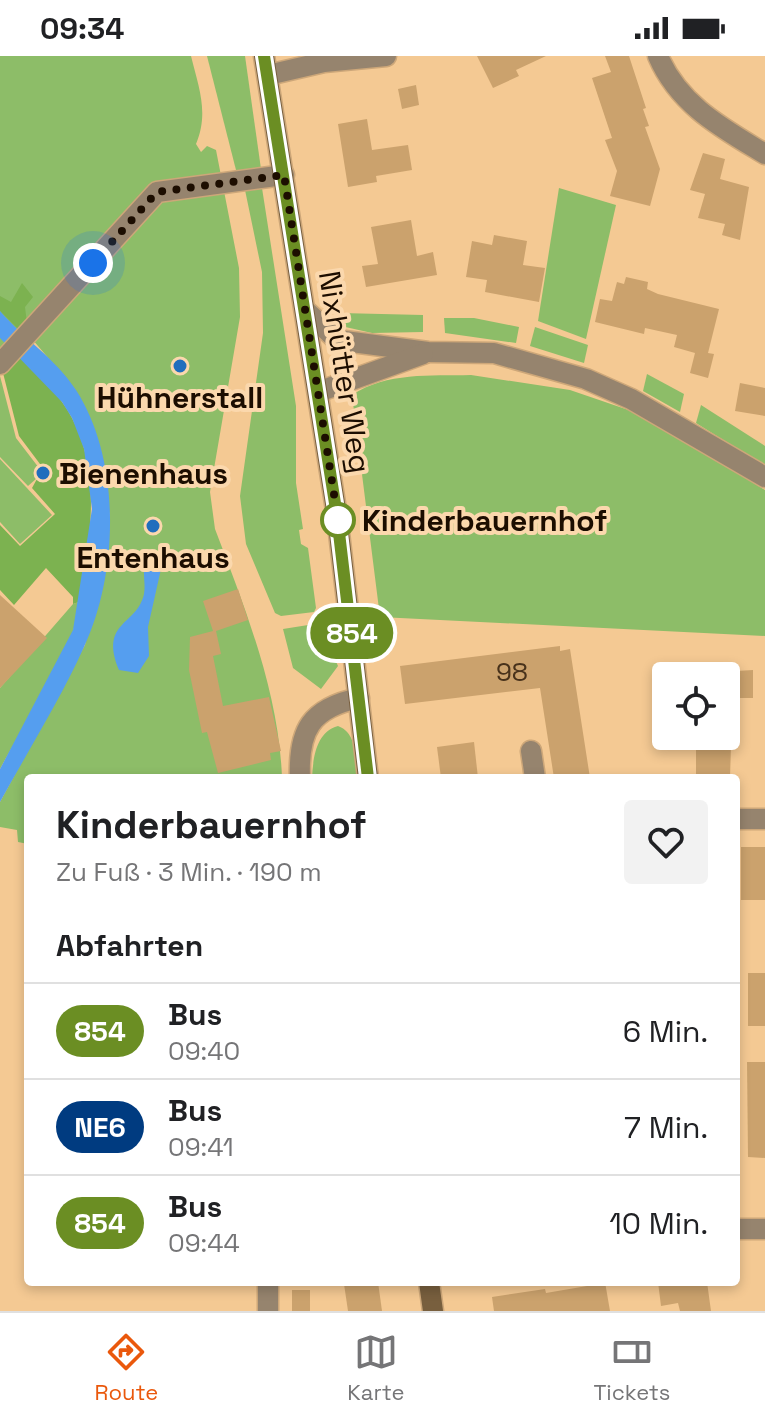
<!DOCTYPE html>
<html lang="de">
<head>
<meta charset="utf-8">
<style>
  body { margin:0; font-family:"Space Grotesk",sans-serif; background:#f2f2f2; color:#202124; height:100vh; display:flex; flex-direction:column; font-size:30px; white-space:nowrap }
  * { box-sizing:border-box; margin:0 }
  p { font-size:26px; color:#757577 }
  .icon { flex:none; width:44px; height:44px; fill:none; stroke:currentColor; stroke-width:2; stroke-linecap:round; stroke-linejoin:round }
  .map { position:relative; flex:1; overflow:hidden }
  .panel { position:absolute; left:24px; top:718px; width:716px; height:512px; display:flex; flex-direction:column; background:#fff; border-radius:8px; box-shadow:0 4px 12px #0003 }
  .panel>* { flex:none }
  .badge { padding:0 16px; border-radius:26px; font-size:28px; line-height:52px }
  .buttons { position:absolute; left:652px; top:606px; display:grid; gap:16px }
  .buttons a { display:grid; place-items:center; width:88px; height:88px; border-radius:8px; background:#fff; box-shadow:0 4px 12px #0003; font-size:40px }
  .you { position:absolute; width:40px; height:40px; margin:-20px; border:6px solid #fff; border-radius:50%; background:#1a73e8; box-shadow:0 0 0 12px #1a73e833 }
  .map>.badge { position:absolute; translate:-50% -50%; box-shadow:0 0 0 4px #fff }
  h2 { padding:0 32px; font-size:30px; line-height:72px }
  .round { display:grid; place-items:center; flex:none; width:84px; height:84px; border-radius:8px; background:#f2f2f2 }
  .overview { display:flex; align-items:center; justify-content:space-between; height:136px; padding:0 32px }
  h1 { font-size:38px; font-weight:800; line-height:60px }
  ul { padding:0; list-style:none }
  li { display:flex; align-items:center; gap:24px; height:96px; padding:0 32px; border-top:2px solid #e0e0e0 }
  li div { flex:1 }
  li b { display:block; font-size:30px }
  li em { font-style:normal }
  li .badge { min-width:88px; font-weight:700; text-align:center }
  .status { display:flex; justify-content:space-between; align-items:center; height:56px; padding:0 40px; background:#fff; direction:ltr }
  .status svg { height:22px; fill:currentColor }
  .tab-bar { display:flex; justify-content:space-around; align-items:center; height:112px; border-top:2px solid #e0e0e0; background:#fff; font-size:22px; color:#757577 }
  .tab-bar a { display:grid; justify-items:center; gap:4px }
  .tab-bar .active { color:#ea580c }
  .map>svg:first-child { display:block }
  .green { fill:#8dbd68 }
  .forest { fill:#7cb250 }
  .water { fill:#559eef }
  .building { fill:#cba26d }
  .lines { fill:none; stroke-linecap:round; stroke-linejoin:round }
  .street-casing { stroke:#cda779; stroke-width:23 }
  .secondary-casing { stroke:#cda779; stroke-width:23 }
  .street { stroke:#96846e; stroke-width:20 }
  .secondary { stroke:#785f3e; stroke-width:20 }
  .line-casing { stroke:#fff; stroke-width:18 }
  .line { stroke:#6b8e23; stroke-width:12 }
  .walk { stroke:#1c0d00; stroke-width:8; stroke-dasharray:0 14.4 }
  .poi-dot { fill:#206ebd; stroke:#fbd8ad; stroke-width:3 }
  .stop-dot { fill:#fff; stroke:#6b8e23; stroke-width:4 }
  .labels { text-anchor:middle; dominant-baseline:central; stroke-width:8; stroke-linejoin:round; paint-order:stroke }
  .number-label { font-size:26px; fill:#48321b }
  .street-label { font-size:30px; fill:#1c0d00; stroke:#fbd8ad }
  .poi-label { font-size:30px; font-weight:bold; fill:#1c0d00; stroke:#fbd8ad }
  .stop-label { font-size:30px; font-weight:bold; fill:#1c0d00; stroke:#fbd8ad; text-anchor:start }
</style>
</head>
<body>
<div class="status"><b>09:34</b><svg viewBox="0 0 49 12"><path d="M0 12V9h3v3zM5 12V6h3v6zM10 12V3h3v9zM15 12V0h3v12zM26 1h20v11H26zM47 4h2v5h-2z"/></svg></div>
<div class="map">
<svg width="765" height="1255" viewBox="0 0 765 1255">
  <rect width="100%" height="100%" fill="#f4c993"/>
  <!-- green -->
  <g class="green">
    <path d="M0,0H191C199,32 209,57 196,88L201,96L207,90L216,94L239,212L240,261L210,436L215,473C245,552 279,636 282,722H28V788L18,786L17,774L0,771V746L85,589L110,459L74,332L32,283L0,307Z"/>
    <path d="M207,0H245L261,113L237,118Z"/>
    <path d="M262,132L296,350V427L303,473L299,474L301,488L308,492L316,552L314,556L281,560L275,557L246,488L240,440L263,277L262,216L245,134Z"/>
    <path d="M559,132L616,149L586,283L538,265Z"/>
    <path d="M340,257L423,259V276L372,277L341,270Z"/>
    <path d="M444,262H474L519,271L516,287L445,277Z"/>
    <path d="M535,271L588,289L584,307L530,290Z"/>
    <path d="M647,318L684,338L680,356L643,335Z"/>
    <path d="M471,319L570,334L646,360L765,434V580L380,561L352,339C387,316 430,320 471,319Z"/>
    <path d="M0,320L16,382L39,412L37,422L28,430L0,401Z"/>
    <path d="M701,349L765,390V410L696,367Z"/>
    <path d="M0,403L52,459L20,488L0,466Z"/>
    <path d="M79,546C75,600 25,665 0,713V632L73,548Z"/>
    <path d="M327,566L331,594L338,610L321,633L293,612L283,573Z"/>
    <path d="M338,670C358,677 355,704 357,722H312C313,702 316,676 338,670Z"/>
  </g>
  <!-- forest -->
  <g class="forest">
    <path d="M22,227L33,241L25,251L27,267L20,275L0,255V240L11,246Z"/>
    <path d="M19,300C37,319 60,338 72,362C102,418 90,486 79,546L73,548V541L46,512L14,549L0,534V469L20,490L55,458L32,432L43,412L19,380L3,317Z"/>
  </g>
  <!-- water -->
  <g class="water">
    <path d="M0,255C24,283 55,302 76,334C121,404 119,516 84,591C60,644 28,695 0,746V713L73,574L92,453L84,393L72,362L62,346L0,282Z"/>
    <path d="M153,498L160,502L161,513L148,571L149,600L138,617L119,614C99,565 137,570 144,538C147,524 138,509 153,498Z"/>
  </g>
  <!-- building -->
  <g class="building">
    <path d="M477,0H546L516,14L519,20L493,32Z"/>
    <path d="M605,0H629L646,52L643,53L649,70L645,71L660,113L650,150L610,140L617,115L605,84L612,82L592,22L611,16Z"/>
    <path d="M416,29L419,49L402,53L398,33Z"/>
    <path d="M367,63L372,94L408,89L412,114L376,120L377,126L348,131L338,68Z"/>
    <path d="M703,97L725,103L720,123L749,131L740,184L722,179L725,168L698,162L705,138L690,134Z"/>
    <path d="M411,164L417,200L433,196L437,219L366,231L362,210L378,208L371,171Z"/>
    <path d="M494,179L527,185L523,209L545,212L539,246L485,236L487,224L466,221L472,185L492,189Z"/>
    <path d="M626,221L648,226L647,233L658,238L719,253L708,297L714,298L708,322L690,317L695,297L674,291L677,279L645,272L644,278L595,266L600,243L612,245L617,226L624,228Z"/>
    <path d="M740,327L765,332V360L735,355Z"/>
    <path d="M238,533L248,564L216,575L221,598L213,600L223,650L269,641L281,695L270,697L271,704L218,717L207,676L202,677L189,614L190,581L213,575L203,545Z"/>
    <path d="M0,539L47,582L0,632Z"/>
    <path d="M560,590V595L570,593L590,722H554L540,632L405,648L400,610Z"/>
    <path d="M753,614V642H726V620H736V615Z"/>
    <path d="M474,686L478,722H441L437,691Z"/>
    <path d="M696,689H731L730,722H696Z"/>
    <rect x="741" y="791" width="24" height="53"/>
    <rect x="748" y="917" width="17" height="53"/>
    <path d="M747,1006H765V1102L748,1101Z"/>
    <path d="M378,1226L382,1255H348L344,1228Z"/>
    <path d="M586,1226H605L610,1255H494L492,1241L545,1233L546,1237L587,1230Z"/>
    <path d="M658,1226H707L711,1255H680L678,1247L661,1250Z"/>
    <rect x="292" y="1234" width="18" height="21"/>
  </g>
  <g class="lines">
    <!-- street casing -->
    <g class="street-casing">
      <g id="street">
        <path d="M658,0C679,49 722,72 765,98"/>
        <path d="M268,19L324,6L386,0"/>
        <path d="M305,254L337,284L428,296L494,297L586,323L631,343L765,421"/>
        <path d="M0,308L157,136L284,119"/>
        <path d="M318,336L423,298"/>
        <path d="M531,695L535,722"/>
        <path d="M300,722C298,674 311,652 359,642"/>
        <path d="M736,763H765"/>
        <path d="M736,1173H765"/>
        <path d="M268,1226V1255"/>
      </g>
    </g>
    <!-- secondary casing -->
    <g class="secondary-casing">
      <g id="secondary">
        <path d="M264,0L337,460L368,722"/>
        <path d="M429,1226L433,1255"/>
      </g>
    </g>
    <!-- street -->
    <use href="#street" class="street"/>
    <!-- secondary -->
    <use href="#secondary" class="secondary"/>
  </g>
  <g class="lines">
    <!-- line casing -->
    <g class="line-casing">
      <path id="line" d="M264,0L337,460L368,722"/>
    </g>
    <!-- line -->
    <use href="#line" class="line"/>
    <!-- walk -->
    <path class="walk" d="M93,207L157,136L284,119L338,464"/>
  </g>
  <!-- markers -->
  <g class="poi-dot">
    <circle cx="180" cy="310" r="8"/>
    <circle cx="43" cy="417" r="8"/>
    <circle cx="153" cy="470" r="8"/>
  </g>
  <circle class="stop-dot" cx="338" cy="464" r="16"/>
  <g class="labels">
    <!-- number labels -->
    <g class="number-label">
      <text x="512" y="616">98</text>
    </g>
    <!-- street labels -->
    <g class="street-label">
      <text transform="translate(345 316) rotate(81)">Nixhütter Weg</text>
    </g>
    <!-- poi labels -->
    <g class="poi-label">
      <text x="180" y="341">Hühnerstall</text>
      <text x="59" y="417" text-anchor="start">Bienenhaus</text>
      <text x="153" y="501">Entenhaus</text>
    </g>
    <!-- stop labels -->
    <g class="stop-label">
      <text x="362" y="464">Kinderbauernhof</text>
    </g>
  </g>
</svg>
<div class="buttons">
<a><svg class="icon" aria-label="locate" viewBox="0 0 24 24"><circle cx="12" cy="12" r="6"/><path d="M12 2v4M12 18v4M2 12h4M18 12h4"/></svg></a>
</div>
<div class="you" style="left:93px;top:207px"></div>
<b class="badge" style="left:352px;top:577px;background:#6b8e23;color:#fff">854</b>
<section class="panel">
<div class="overview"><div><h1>Kinderbauernhof</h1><p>Zu Fuß · 3 Min. · 190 m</p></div><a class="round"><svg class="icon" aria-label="heart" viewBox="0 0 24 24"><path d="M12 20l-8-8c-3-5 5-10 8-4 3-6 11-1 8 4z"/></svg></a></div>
<h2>Abfahrten</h2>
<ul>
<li><span class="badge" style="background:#6b8e23;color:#fff">854</span><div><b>Bus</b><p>09:40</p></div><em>6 Min.</em></li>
<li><span class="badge" style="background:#003b80;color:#fff">NE6</span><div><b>Bus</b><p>09:41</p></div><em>7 Min.</em></li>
<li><span class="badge" style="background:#6b8e23;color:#fff">854</span><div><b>Bus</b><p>09:44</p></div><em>10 Min.</em></li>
</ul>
</section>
</div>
<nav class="tab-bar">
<a class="active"><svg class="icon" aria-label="directions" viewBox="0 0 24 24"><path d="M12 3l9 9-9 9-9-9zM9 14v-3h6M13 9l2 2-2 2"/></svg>Route</a>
<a><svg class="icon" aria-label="map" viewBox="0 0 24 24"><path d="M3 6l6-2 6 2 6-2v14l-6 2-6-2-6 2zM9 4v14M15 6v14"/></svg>Karte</a>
<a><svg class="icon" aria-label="tickets" viewBox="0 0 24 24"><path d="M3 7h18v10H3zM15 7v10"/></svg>Tickets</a>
</nav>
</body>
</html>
